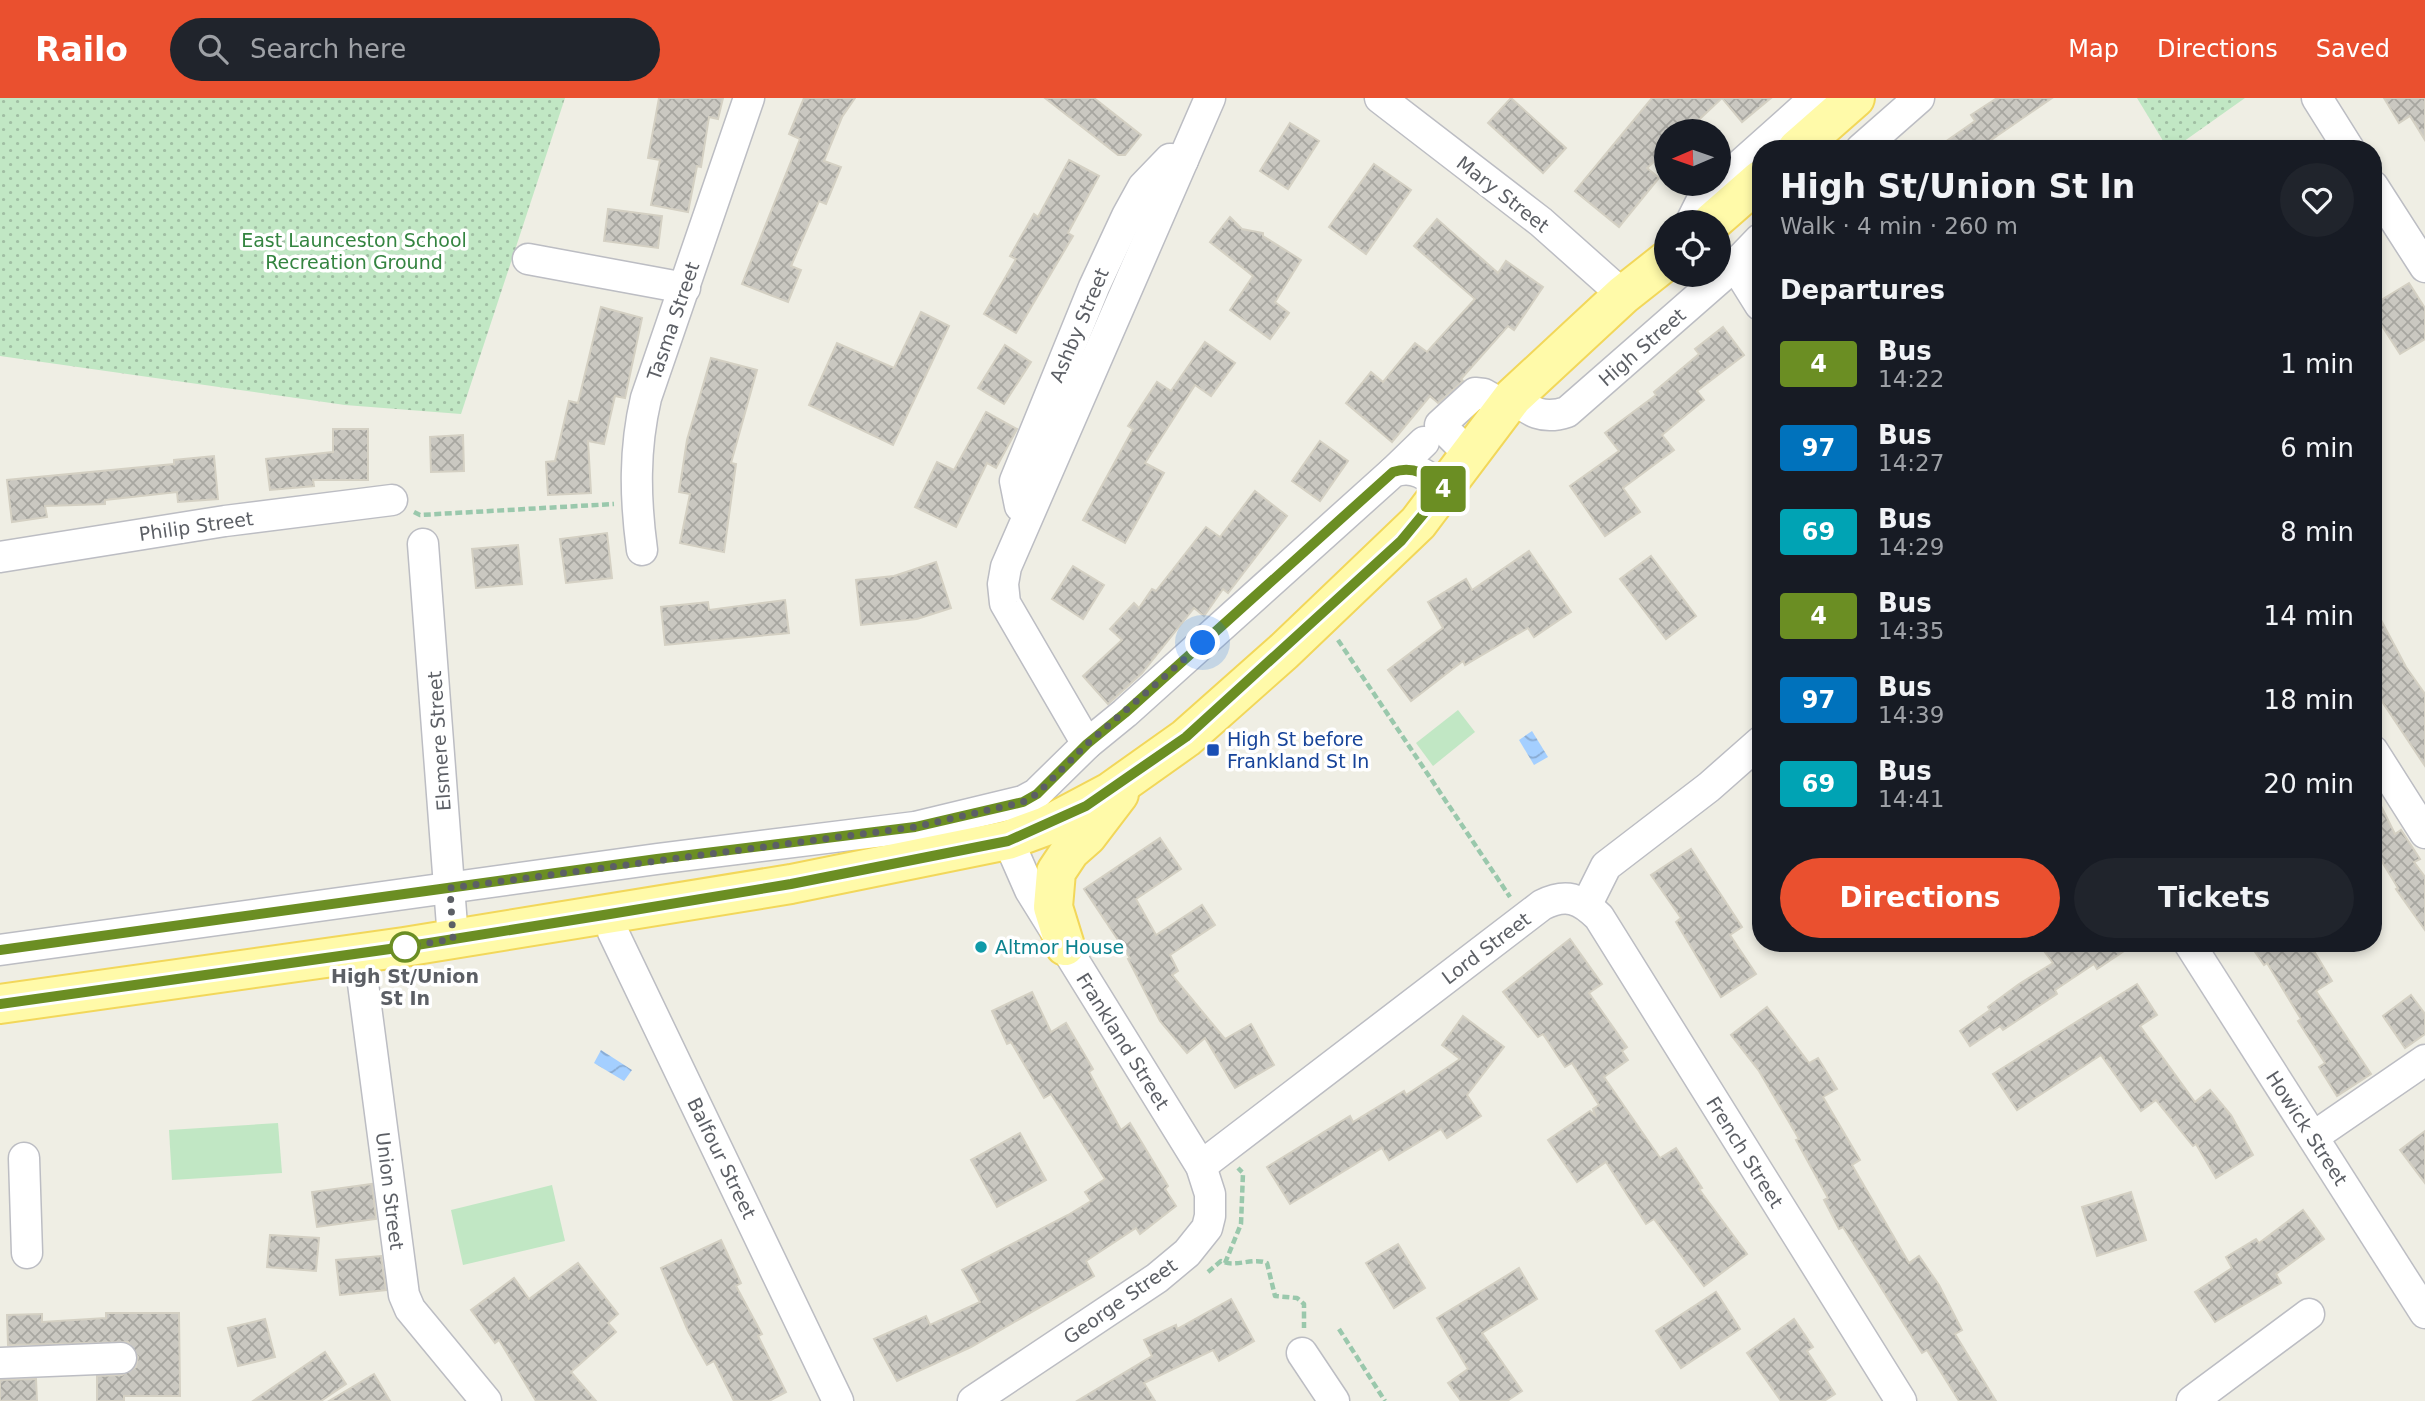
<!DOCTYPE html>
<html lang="en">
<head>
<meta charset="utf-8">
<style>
  body { margin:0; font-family:"DejaVu Sans",sans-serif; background:#20242c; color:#f1f3f6; height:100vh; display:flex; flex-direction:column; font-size:26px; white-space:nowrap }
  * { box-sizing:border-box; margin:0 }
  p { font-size:23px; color:#9ea1a6 }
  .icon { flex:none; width:38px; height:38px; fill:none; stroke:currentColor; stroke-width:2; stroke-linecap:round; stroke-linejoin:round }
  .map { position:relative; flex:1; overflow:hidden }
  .details { position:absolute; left:1752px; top:42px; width:630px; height:812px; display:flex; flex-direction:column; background:#171b24; border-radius:28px; box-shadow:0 4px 10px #0003 }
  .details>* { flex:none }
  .badge { padding:0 14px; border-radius:5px; font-size:24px; line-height:46px }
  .needle { width:46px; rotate:268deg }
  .tools { position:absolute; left:1654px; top:21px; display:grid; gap:14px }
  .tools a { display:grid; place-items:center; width:77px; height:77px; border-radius:50%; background:#171b24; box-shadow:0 4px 10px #0003; font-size:35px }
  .you { position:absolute; width:35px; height:35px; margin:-18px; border:5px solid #fff; border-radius:50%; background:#1a73e8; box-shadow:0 0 0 10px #1a73e833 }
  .map>.badge { position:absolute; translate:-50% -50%; box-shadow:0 0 0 4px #fff }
  h2 { padding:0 28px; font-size:26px; line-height:63px }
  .round { display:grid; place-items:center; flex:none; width:74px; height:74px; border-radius:37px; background:#20242c }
  .summary { display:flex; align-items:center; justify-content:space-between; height:119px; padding:0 28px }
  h1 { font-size:33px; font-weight:700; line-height:52px }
  .button { display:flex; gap:14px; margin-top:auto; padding:14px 28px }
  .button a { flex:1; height:80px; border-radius:42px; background:#ea502f; color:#fff; font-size:28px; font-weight:700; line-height:80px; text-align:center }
  .button a+a { background:#20242c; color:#f1f3f6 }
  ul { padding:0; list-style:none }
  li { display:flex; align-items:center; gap:21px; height:84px; padding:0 28px }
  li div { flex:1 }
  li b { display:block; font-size:26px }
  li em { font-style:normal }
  li .badge { min-width:77px; font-weight:700; text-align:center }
  header { display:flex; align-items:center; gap:42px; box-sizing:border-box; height:98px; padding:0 35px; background:#ea502f; color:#fff }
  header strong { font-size:33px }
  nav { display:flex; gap:38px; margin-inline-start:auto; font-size:24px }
  .search { width:490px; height:63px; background:#20242c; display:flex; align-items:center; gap:18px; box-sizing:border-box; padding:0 24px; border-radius:38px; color:#9ea1a6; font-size:26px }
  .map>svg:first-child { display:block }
  .grass { fill:#c1e7c4 }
  .park { fill:url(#park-dots) }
  .water { fill:url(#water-waves) }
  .building { fill:url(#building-cross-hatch); stroke:#d4d0c3; stroke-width:2 }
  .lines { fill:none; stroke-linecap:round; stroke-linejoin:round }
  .minor-casing { stroke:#bcbdc3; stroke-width:33 }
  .major-casing { stroke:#f2d75a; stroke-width:42 }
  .path { stroke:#9ac8ac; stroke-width:4.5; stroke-dasharray:7 3.5; stroke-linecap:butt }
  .minor { stroke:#fff; stroke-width:30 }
  .major { stroke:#fffaa9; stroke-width:38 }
  .line-casing { stroke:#fff; stroke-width:16 }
  .line { stroke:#6b8e23; stroke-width:10 }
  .walk { stroke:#5c5f65; stroke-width:7; stroke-dasharray:0 12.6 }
  .transit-dot { fill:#1a4fb4; stroke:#fff; stroke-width:2.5 }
  .stop-dot { fill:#fff; stroke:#6b8e23; stroke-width:3.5 }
  .culture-dot { fill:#0f9aa8; stroke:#fff; stroke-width:2.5 }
  .labels { text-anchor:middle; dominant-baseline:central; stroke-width:7; stroke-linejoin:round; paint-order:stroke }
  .street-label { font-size:19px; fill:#5c5f65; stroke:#fff }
  .park-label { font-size:19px; fill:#348440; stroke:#fff }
  .transit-label { font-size:19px; fill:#164399; stroke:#fff; text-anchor:start }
  .culture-label { font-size:19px; fill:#0d838f; stroke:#fff; text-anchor:start }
  .stop-label { font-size:19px; font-weight:bold; fill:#5c5f65; stroke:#fff }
</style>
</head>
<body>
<header>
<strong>Railo</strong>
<div class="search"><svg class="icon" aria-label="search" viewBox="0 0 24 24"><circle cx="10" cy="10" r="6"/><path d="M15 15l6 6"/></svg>Search here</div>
<nav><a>Map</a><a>Directions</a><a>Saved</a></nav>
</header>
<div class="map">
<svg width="2425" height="1303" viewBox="0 0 2425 1303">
  <defs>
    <pattern id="park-dots" width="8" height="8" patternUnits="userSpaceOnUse" patternTransform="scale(1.75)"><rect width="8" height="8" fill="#c1e7c4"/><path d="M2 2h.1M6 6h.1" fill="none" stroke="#a0bea3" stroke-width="1.8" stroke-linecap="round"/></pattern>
    <pattern id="water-waves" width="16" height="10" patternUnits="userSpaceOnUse" patternTransform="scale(1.75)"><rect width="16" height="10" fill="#a4cfff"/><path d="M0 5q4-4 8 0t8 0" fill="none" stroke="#89abd2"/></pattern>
    <pattern id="building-cross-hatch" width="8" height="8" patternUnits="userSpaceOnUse" patternTransform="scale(1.75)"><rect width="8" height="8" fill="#cac8c1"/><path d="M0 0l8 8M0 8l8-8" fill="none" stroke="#a7a6a0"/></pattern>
  </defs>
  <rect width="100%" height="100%" fill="#efeee4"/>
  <!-- grass -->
  <g class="grass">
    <path d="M1458,612L1475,634L1433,668L1416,645Z"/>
    <path d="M278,1025L282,1075L172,1082L169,1032Z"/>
    <path d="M552,1087L565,1143L463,1167L451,1112Z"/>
  </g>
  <!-- park -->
  <g class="park">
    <path d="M0,0H565L461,316L345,307L0,258Z"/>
    <path d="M2137,0H2245L2173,51H2168Z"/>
  </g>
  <!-- water -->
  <g class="water">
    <path d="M1532,633L1548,659L1534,667L1519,642Z"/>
    <path d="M601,952L632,972L624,983L594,965Z"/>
  </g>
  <!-- building -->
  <g class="building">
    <path d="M659,0H723L718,21L709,19L701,69L697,68L688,114L651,107L660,62L648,60Z"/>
    <path d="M804,0H855L842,19L824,63L841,69L826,106L819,103L791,168L801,172L788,204L742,186L800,41L789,36Z"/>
    <path d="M1045,0H1094L1141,37L1125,57H1118Z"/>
    <path d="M1511,0L1566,50L1543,75L1488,25Z"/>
    <path d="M1652,0H1722L1687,33H1666V53L1647,70L1659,80L1619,129L1575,93Z"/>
    <path d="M1722,0H1771L1742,24Z"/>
    <path d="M1997,0H2052L1978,51H1935L1975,23L1971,17Z"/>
    <path d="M2384,0H2425V42L2410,18L2399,25Z"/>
    <path d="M1290,25L1319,43L1288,91L1260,73Z"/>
    <path d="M1069,62L1099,78L1068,135L1073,138L1016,235L984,216L1016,161L1010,158L1034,116L1038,119Z"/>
    <path d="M1374,66L1411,92L1366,156L1329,129Z"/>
    <path d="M608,111L662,118L658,150L604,143Z"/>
    <path d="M1230,119L1242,131L1263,135V138L1301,162L1275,204L1289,215L1270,241L1230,212L1253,178L1210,144Z"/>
    <path d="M1437,121L1498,175L1506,163L1543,189L1514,232L1508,228L1461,281L1463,283L1438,305L1430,298L1392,344L1346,305L1371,274L1383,284L1415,245L1427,254L1475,201L1414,148Z"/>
    <path d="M2409,185L2425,210V241L2400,256L2373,214V207Z"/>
    <path d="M601,209L642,220L625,300L615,298L604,346L588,343L591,395L548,397L546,364L555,363L569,303L578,305Z"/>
    <path d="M921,214L949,228L893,347L809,307L837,245L894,270Z"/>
    <path d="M1723,229L1744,257L1697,293L1704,302L1662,337L1674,352L1623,390L1640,414L1605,438L1570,388L1619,353L1605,335L1656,297L1654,294L1699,256L1695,251Z"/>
    <path d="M1205,244L1235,265L1211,298L1195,287L1145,365L1164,375L1125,445L1083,422L1133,331L1128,328L1157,284L1171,293Z"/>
    <path d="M1005,247L1031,264L1004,306L978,290Z"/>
    <path d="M711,260L757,272L731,365L736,366L724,454L680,445L690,396L679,394L687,342Z"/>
    <path d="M986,314L1017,331L996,370L987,365L956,429L915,409L937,364L954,372Z"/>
    <path d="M333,331H368V382H313L314,388L270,392L266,361L333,354Z"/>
    <path d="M463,337L464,373L431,374L430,339Z"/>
    <path d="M1320,343L1348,363L1320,403L1292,383Z"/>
    <path d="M214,358L218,401L178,404L177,394L105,402V406L45,408L47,419L12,424L7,382L174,366V362Z"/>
    <path d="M1255,393L1287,418L1228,495L1223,491L1204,518L1194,510L1142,575L1108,606L1083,578L1122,542L1110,531L1134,505L1139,510L1152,491L1156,493L1206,429L1220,439Z"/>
    <path d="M607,435L612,480L566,485L560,441Z"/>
    <path d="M518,447L522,486L476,490L472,451Z"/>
    <path d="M1529,453L1571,514L1534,539L1528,530L1465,567L1463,563L1411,603L1388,572L1443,530L1428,504L1466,481L1472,492Z"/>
    <path d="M1651,458L1696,518L1666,541L1620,481Z"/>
    <path d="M936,464L951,510L917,521L861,527L856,482L894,478Z"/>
    <path d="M1073,468L1104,487L1083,521L1052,501Z"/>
    <path d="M785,502L789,535L665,547L661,509L708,504L709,512Z"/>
    <path d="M2373,507L2406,569L2425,596V668L2373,590Z"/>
    <path d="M2373,692L2395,736L2401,732L2420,761L2414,764L2425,779V832L2396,791L2398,790L2373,749Z"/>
    <path d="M1160,740L1181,771L1136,801L1156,837L1202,807L1215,827L1170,857L1178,873L1172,877L1225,941L1251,926L1274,967L1235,990L1205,940L1187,955L1160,923L1128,861L1130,860L1084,791Z"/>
    <path d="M1691,751L1742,829L1730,837L1756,876L1721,899L1676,824L1681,820L1651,777Z"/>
    <path d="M1570,841L1602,886L1589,895L1627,949L1622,953L1628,962L1604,979L1660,1060L1676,1050L1702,1090L1699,1091L1747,1156L1704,1188L1654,1121L1646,1126L1606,1064L1577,1084L1548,1042L1590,1013L1595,1017L1593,1011L1599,1007L1572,965L1565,969L1543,936L1538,939L1503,894Z"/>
    <path d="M2038,845H2136L2097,871L2094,866L2055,892L2057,896L2003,932L2000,928L1970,948L1960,933L1990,912L1988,909L2019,886L2053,865Z"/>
    <path d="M2249,845H2309L2332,883L2316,893L2371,976L2337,998L2319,969L2325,965L2298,923L2301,921L2267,865L2264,867Z"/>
    <path d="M2137,886L2157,917L2140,928L2195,1004L2210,992L2231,1017L2253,1057L2216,1080L2196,1046L2193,1048L2156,1002L2141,1013L2101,957L2017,1012L1993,976Z"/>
    <path d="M1032,894L1051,934L1066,925L1093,971L1089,974L1121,1032L1130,1025L1168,1088L1165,1091L1176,1108L1140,1136L1136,1130L1086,1163L1094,1178L971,1249L897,1283L874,1241L926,1218L930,1227L980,1204L962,1172L1068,1117L1091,1103L1085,1094L1105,1081L1051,996L1044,1000L1011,944L1007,946L992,913Z"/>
    <path d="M2411,897L2425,916V936L2405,950L2383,918Z"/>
    <path d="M1767,909L1809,965L1818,960L1837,991L1823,999L1860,1062L1852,1067L1909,1165L1919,1158L1939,1187L1962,1232L1955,1236L1996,1303H1959L1927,1252L1922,1255L1843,1129L1839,1131L1824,1102L1828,1100L1796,1042L1799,1041L1759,973L1731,937Z"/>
    <path d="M1463,918L1504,949L1467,997L1481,1018L1447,1040L1441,1031L1389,1062L1382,1050L1290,1106L1267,1069L1350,1018L1353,1024L1404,993L1406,997L1460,961L1442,947Z"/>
    <path d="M2425,1033V1085L2400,1052Z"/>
    <path d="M1020,1035L1046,1082L997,1109L971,1062Z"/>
    <path d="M372,1086L376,1121L317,1129L312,1094Z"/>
    <path d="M2131,1094L2146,1142L2097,1158L2082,1109Z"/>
    <path d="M2303,1112L2324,1141L2276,1176L2281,1185L2215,1224L2195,1194L2232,1170L2226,1159L2256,1141L2259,1145Z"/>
    <path d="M270,1137L319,1140L316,1173L267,1169Z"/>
    <path d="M721,1142L741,1185L736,1188L762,1236L758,1238L786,1294L769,1303H734L714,1263L707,1267L688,1233L661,1170Z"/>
    <path d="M1398,1146L1425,1190L1394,1210L1366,1165Z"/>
    <path d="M381,1158L386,1192L340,1197L336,1162Z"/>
    <path d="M578,1165L618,1216L608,1225L616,1234L571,1274L596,1303H536L499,1242L495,1245L471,1212L514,1180L529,1201Z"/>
    <path d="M1519,1170L1537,1201L1482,1235L1522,1293L1507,1303H1461L1448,1285L1468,1271L1437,1220Z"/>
    <path d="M1716,1194L1740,1231L1681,1270L1656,1233Z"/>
    <path d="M1231,1201L1254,1243L1219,1263L1213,1252L1144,1285L1155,1303H1077L1152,1258L1144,1242L1176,1227L1177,1231Z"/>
    <path d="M106,1215H179L180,1298H124V1303H97V1278L122,1277L136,1269L138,1259L128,1244L8,1247L7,1217L42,1216V1224L106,1220Z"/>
    <path d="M265,1221L275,1259L238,1268L228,1230Z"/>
    <path d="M1794,1221L1813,1249L1807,1253L1835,1296L1824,1303H1781L1747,1255Z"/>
    <path d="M325,1254L346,1286L321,1303H253Z"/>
    <path d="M374,1276L390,1303H329Z"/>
    <path d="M36,1281L37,1303H0V1282Z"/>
  </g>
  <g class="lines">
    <!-- minor casing -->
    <g class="minor-casing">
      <g id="minor">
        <path d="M1380,0L1541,124L1623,197"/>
        <path d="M2317,0L2349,51"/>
        <path d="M1861,51L1919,0"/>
        <path d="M2373,88L2425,169"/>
        <path d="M1691,124L1703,100L1815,0"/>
        <path d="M528,161L685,190"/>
        <path d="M1735,167L1760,207"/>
        <path d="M1513,299C1530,314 1543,322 1567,314L1735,167L1760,141"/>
        <path d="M1469,356L1440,327L1475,295L1484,296L1505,308"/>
        <path d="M1393,374L1424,344"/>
        <path d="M1029,414L1020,408L1015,383L1094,189L1127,118L1143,89L1170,61L1183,62"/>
        <path d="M423,446L453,841"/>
        <path d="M642,452C635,400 634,351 646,300L749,0"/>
        <path d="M0,459L225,423L392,402"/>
        <path d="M1087,646L1005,505L1003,486L1006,469L1210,0"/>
        <path d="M2373,653L2425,735"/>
        <path d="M1587,806L1606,768L1709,689L1760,644"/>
        <path d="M610,816L613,834L838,1303"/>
        <path d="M2189,845L2425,1215"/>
        <path d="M0,852L657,761L915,729L1023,703L1036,696L1087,646L1125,615L1393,374C1414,366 1428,378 1444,391"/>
        <path d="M359,855L404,1197L410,1211L486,1303"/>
        <path d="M2313,1039L2425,962"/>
        <path d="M24,1060L27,1155"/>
        <path d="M1201,1068L1542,807C1566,795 1580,800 1599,819L1901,1303"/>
        <path d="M1302,1255L1334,1303"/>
        <path d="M0,1265L121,1260"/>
        <path d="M973,1303L1157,1180L1187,1155L1207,1130L1210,1118V1096L1201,1068L1030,792L1008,742"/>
        <path d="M2192,1303L2309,1216"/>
      </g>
    </g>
    <!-- major casing -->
    <g class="major-casing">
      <g id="major">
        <path d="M1797,51L1855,0"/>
        <path d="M1712,124L1760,82"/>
        <path d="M1065,848L1053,809L1056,774L1070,753L1087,738L1119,696"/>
        <path d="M0,906L404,849L791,786L1008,742L1046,728L1110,694L1186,640L1283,554L1418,425L1513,299L1623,197L1666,163"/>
      </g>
    </g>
    <!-- path -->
    <g class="path">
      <path d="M414,414L420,417L614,406"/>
      <path d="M1338,542L1510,799"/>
      <path d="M1225,1165L1241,1126L1243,1075L1238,1070"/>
      <path d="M1208,1174L1221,1163C1236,1170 1252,1159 1267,1165L1275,1198L1297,1200L1304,1206V1230"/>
      <path d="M1339,1231L1385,1303"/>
    </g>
    <!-- minor -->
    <use href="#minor" class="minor"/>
    <!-- major -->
    <use href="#major" class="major"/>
  </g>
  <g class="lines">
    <!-- line casing -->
    <g class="line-casing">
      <path id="line" d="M0,852L657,761L915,729L1023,704L1037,696L1087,646L1125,615L1393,374C1414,367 1428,377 1444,391L1401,443L1186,639L1086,708L1008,743L791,786L610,816L404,849L0,906"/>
    </g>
    <!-- line -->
    <use href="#line" class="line"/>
    <!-- walk -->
    <path class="walk" d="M405,849L453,841L450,790L915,729L1023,704L1037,696L1087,646L1203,545"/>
  </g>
  <!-- markers -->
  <rect class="transit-dot" x="1206" y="645" width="14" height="14" rx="3.5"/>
  <circle class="stop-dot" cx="405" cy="849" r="14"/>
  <circle class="culture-dot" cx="981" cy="849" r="7"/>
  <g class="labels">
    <!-- street labels -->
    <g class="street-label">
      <text transform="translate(1503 96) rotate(38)">Mary Street</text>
      <text transform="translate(673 223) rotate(-71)">Tasma Street</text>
      <text transform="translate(1079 227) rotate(-67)">Ashby Street</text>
      <text transform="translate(1642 249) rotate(-41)">High Street</text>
      <text transform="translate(196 428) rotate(-8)">Philip Street</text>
      <text transform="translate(439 643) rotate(-94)">Elsmere Street</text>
      <text transform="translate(1486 850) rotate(-37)">Lord Street</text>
      <text transform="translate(1123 943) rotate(58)">Frankland Street</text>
      <text transform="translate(2307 1030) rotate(57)">Howick Street</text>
      <text transform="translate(1745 1054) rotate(58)">French Street</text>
      <text transform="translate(722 1060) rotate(64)">Balfour Street</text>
      <text transform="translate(390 1093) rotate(83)">Union Street</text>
      <text transform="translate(1120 1203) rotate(-35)">George Street</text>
    </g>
    <!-- park labels -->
    <g class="park-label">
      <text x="354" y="142">East Launceston School<tspan x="354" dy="22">Recreation Ground</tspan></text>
    </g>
    <!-- transit labels -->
    <g class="transit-label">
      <text x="1227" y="641">High St before<tspan x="1227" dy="22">Frankland St In</tspan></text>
    </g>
    <!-- culture labels -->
    <g class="culture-label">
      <text x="995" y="849">Altmor House</text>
    </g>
    <!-- stop labels -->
    <g class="stop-label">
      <text x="405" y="878">High St/Union<tspan x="405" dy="22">St In</tspan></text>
    </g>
  </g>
</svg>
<div class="tools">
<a><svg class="needle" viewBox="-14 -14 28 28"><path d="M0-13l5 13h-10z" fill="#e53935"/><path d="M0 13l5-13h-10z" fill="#9ea1a6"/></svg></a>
<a><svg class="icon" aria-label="locate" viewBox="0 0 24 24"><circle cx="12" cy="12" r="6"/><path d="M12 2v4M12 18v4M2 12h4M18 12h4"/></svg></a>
</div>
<div class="you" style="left:1203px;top:545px"></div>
<b class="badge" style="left:1443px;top:391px;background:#6b8e23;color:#fff">4</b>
<section class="details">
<div class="summary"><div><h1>High St/Union St In</h1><p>Walk · 4 min · 260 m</p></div><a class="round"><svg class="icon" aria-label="heart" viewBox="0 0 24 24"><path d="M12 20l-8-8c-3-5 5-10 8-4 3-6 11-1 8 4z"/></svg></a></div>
<h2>Departures</h2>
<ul>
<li><span class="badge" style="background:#6b8e23;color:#fff">4</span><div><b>Bus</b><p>14:22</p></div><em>1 min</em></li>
<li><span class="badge" style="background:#0072bc;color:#fff">97</span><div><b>Bus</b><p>14:27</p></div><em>6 min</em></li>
<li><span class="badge" style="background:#00a3b4;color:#fff">69</span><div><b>Bus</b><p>14:29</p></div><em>8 min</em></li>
<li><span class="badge" style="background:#6b8e23;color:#fff">4</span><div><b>Bus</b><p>14:35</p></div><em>14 min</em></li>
<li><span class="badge" style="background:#0072bc;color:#fff">97</span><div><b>Bus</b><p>14:39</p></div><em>18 min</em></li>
<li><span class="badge" style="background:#00a3b4;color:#fff">69</span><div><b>Bus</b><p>14:41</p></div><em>20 min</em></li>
</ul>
<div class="button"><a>Directions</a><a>Tickets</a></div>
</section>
</div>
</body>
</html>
